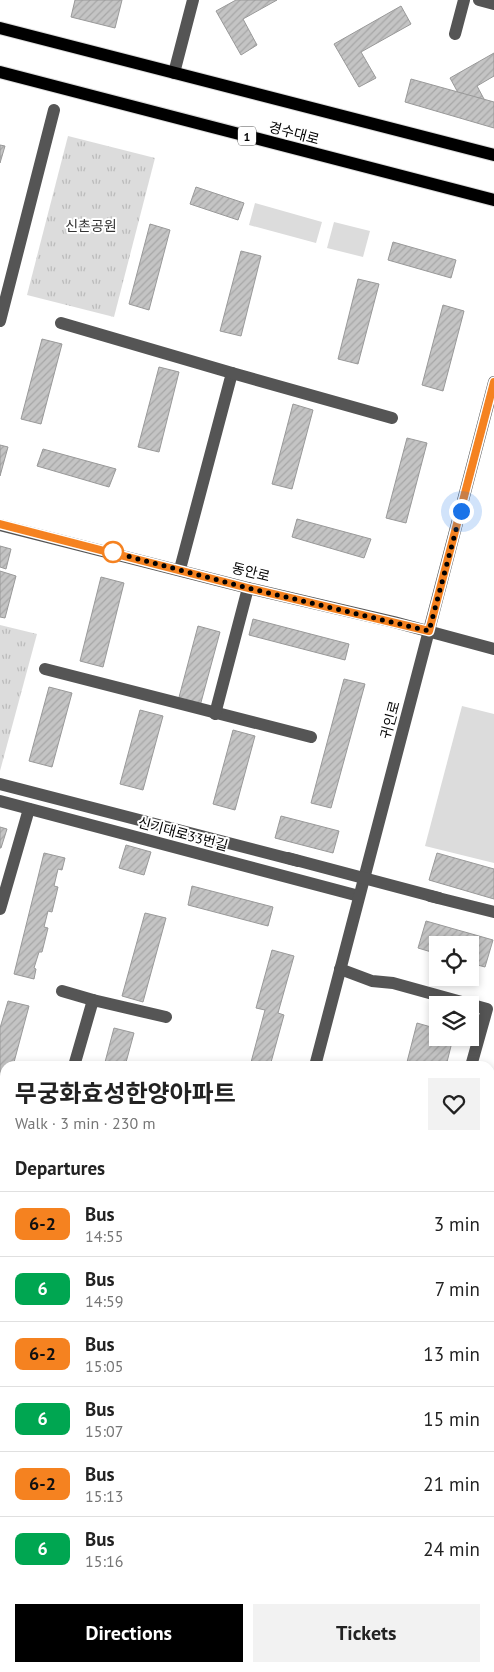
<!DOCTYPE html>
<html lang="en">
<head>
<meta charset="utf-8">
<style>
  body { margin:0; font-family:"PT Sans","Noto Sans KR",sans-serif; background:#f2f2f2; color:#222; height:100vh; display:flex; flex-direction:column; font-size:19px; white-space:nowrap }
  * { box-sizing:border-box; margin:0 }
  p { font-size:16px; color:#767676 }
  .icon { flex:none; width:28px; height:28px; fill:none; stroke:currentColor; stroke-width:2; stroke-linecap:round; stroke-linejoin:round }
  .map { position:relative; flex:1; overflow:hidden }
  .side { position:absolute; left:0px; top:1061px; width:495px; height:611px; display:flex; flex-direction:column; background:#fff; border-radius:15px 15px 0 0; box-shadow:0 2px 8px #0003 }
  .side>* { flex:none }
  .badge { padding:0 10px; border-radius:8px; font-size:18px; line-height:32px }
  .fabs { position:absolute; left:429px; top:936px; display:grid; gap:10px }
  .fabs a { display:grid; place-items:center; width:50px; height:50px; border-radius:0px; background:#fff; box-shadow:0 2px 8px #0003; font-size:25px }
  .you { position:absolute; width:25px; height:25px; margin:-12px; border:4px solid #fff; border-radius:50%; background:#1a73e8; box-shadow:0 0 0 8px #1a73e833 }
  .map>.badge { position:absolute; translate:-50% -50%; box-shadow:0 0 0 2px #fff }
  h2 { padding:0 15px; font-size:19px; line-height:45px }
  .round { display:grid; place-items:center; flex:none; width:52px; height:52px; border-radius:0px; background:#f2f2f2 }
  .overview { display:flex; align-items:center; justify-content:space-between; height:85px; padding:0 15px }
  h1 { font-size:24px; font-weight:700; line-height:38px }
  .primary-button { display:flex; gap:10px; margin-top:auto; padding:10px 15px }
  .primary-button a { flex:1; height:58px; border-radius:0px; background:#000; color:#fff; font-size:20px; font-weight:700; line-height:58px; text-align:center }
  .primary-button a+a { background:#f2f2f2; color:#222 }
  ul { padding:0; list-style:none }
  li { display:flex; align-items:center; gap:15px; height:65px; padding:0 15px; border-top:1px solid #e0e0e0 }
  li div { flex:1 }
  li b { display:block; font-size:19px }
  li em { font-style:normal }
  li .badge { min-width:55px; font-weight:700; text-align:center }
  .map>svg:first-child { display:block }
  .grass { fill:url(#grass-tufts) }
  .garden { fill:#dcdcdc }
  .building { fill:url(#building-hatch); stroke:#999 }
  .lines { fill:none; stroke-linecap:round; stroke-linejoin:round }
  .major-casing { stroke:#dbdbdb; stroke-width:14 }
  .path { stroke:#777; stroke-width:2.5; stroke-dasharray:1 2.5; stroke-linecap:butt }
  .minor { stroke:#555; stroke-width:12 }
  .major { stroke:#000; stroke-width:12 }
  .minor-bridge { stroke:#555; stroke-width:12 }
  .line-casing { stroke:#fff; stroke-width:11 }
  .line { stroke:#f58220; stroke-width:8 }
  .walk { stroke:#000; stroke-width:5; stroke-dasharray:0 9 }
  .stop-dot { fill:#fff; stroke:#f58220; stroke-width:2.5 }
  .labels { text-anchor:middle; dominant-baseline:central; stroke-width:4; stroke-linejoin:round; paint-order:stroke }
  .shield { fill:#fff; stroke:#4c4c4c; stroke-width:1 }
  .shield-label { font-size:12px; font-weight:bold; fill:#000 }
  .street-label { font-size:14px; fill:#000; stroke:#fff }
  .park-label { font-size:14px; fill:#333; stroke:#fff }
</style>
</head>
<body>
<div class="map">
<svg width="494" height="1672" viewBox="0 0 494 1672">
  <defs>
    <pattern id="grass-tufts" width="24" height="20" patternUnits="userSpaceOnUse" patternTransform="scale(1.25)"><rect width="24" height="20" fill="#dcdcdc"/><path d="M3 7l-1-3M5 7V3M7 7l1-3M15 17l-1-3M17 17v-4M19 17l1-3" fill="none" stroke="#bbb"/></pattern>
    <pattern id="building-hatch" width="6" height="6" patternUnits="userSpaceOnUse" patternTransform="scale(1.25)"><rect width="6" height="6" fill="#c4c4c4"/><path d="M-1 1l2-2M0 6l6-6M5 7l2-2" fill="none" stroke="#a7a7a7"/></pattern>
  </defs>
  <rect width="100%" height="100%" fill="#fff"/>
  <!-- grass -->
  <g class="grass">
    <path d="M68,136L155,158L114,317L27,295Z"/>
    <path d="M0,625L37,634L0,771Z"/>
  </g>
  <!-- garden -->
  <g class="garden">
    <path d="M255,203L322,222L316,243L249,225Z"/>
    <path d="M334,222L370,231L363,257L327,248Z"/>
    <path d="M462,706L494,714V863L425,846Z"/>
  </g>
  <!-- building -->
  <g class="building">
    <path d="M75,0H122L115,28L71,17Z"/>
    <path d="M236,0H277L243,19L257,45L241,55L216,11Z"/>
    <path d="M401,6L411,24L361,52L376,78L359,87L334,44Z"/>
    <path d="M494,53V76L477,86L491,112L474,122L450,78Z"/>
    <path d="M411,79L494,102V128L405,102Z"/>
    <path d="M0,145L5,146L0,163Z"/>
    <path d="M196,187L244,203L238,220L190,204Z"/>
    <path d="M150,224L170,230L149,310L129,304Z"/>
    <path d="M393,242L456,260L451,278L388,260Z"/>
    <path d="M241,251L261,256L241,336L220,331Z"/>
    <path d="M358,279L379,284L358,364L338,359Z"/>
    <path d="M443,305L464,311L443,391L422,385Z"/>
    <path d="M42,339L62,344L41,424L21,419Z"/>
    <path d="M159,367L179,372L159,452L138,447Z"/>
    <path d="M293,404L313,410L292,489L272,484Z"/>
    <path d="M407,438L427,443L406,523L386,518Z"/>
    <path d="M0,445L8,447L0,476Z"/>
    <path d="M43,449L116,469L109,487L37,466Z"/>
    <path d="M297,519L371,539L364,558L292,537Z"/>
    <path d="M0,546L11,549L6,569L0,567Z"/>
    <path d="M0,571L16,576L5,618L0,617Z"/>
    <path d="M101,577L124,583L103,667L80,661Z"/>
    <path d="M253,619L349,644L345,660L249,635Z"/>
    <path d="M198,626L220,632L200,706L178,701Z"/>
    <path d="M344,679L365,684L331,808L311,803Z"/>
    <path d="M49,687L72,693L52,767L29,761Z"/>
    <path d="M140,710L163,716L143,790L120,784Z"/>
    <path d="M233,730L255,736L235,810L213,804Z"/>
    <path d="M281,816L339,831L333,853L275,838Z"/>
    <path d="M0,827L7,829L1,848H0Z"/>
    <path d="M126,845L151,852L144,875L119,868Z"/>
    <path d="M44,853L65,858L62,870L58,869L54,886L58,887L52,912L48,911L44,927L48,928L42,952H39L34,968L36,969L34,979L14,974Z"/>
    <path d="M437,853L494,869V899L429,880Z"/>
    <path d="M192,886L273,907L268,926L188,905Z"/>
    <path d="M145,913L166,918L143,1002L122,996Z"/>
    <path d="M426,921L493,940L485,967L470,963V945H438V954L418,948Z"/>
    <path d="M272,950L294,956L278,1013L284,1015L270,1066H250L265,1010L256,1008Z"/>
    <path d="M8,1001L29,1006L13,1066H5V1089L0,1088V1028Z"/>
    <path d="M417,1023L438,1029V1038H453L446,1066H406Z"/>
    <path d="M114,1028L134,1033L125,1066H104Z"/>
    <path d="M0,1131L5,1132V1157L0,1156Z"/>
    <path d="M0,1213L5,1215V1234L0,1254Z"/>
    <path d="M5,1244V1281L0,1279V1264Z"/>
    <path d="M0,1430L5,1431V1498L0,1496Z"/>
    <path d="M0,1539L5,1540L3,1562L0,1561Z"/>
    <path d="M490,1585L494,1586V1598L490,1613Z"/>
    <path d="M5,1615V1660L1,1672H0V1627H1Z"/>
  </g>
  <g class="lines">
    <!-- major casing -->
    <g class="major-casing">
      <g id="major">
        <path d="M0,28L494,155"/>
        <path d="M0,72L494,200"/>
      </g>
    </g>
    <!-- path -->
    <g class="path">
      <path d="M490,1434L494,1435"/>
      <path d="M490,1518L494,1519"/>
    </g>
    <!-- minor -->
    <g class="minor">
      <path d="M479,0L494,4"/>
      <path d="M455,34L464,0"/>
      <path d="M174,73L193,0"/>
      <path d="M0,321L54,110"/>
      <path d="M61,323L232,373L180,569"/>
      <path d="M232,373L392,418"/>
      <path d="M0,525L248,588L394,622L494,649"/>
      <path d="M45,669L311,737"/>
      <path d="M215,714L248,588"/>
      <path d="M0,784L298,861"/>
      <path d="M0,801L359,896"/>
      <path d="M430,896L494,912"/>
      <path d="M0,909L29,809"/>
      <path d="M340,969L372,981L393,983L487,1009L471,1066"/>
      <path d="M62,991L93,1000"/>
      <path d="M74,1066L93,1000L166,1017"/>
      <path d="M315,1066L494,382"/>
      <path d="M490,1100L494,1101"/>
      <path d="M0,1182L5,1184"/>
      <path d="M0,1337L5,1338"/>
      <path d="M490,1339L494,1340"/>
      <path d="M0,1374L5,1376"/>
      <path d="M490,1466L494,1467"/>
      <path d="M490,1501L494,1502"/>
      <path d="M0,1524L5,1526"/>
      <path d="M0,1572L5,1569"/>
      <path d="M214,1668L230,1672"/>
      <path d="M158,1672L160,1668"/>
    </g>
    <!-- major -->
    <use href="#major" class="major"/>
    <!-- minor-bridge -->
    <path class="minor-bridge" d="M288,858L439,898"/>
  </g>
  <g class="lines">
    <!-- line casing -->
    <g class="line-casing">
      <path id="line" d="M0,524L248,588L429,631L494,382"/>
    </g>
    <!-- line -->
    <use href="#line" class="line"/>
    <!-- walk -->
    <path class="walk" d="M113,552L108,551L248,588L429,631L461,511"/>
  </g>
  <!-- markers -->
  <circle class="stop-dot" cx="113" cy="552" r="10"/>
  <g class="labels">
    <!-- shield labels -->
    <rect class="shield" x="238" y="126.5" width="18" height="19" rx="4"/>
    <g class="shield-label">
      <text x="247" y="136">1</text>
    </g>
    <!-- street labels -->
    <g class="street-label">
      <text transform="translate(294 133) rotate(15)">경수대로</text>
      <text transform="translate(251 572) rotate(14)">동안로</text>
      <text transform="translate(390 720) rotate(-75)">귀인로</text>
      <text transform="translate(183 834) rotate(15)">신기대로33번길</text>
    </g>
    <!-- park labels -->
    <g class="park-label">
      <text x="91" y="226">신촌공원</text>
    </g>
  </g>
</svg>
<div class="fabs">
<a><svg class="icon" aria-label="locate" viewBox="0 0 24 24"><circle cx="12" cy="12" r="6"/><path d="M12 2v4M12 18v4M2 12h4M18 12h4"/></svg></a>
<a><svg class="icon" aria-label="layers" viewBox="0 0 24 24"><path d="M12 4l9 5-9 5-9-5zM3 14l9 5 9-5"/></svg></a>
</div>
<div class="you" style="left:461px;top:511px"></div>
<section class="side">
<div class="overview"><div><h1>무궁화효성한양아파트</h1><p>Walk · 3 min · 230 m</p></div><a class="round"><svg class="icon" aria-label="heart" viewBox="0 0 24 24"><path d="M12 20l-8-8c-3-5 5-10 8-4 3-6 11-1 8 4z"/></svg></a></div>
<h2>Departures</h2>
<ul>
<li><span class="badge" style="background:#f58220;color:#111">6-2</span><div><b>Bus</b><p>14:55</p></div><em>3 min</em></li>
<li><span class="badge" style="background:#00a651;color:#fff">6</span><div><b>Bus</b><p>14:59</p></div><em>7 min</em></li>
<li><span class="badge" style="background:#f58220;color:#111">6-2</span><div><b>Bus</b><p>15:05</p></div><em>13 min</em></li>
<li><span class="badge" style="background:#00a651;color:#fff">6</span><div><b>Bus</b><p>15:07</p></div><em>15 min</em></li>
<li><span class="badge" style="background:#f58220;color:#111">6-2</span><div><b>Bus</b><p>15:13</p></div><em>21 min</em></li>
<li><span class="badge" style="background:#00a651;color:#fff">6</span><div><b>Bus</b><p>15:16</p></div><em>24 min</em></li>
</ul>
<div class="primary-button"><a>Directions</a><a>Tickets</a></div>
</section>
</div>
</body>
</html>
